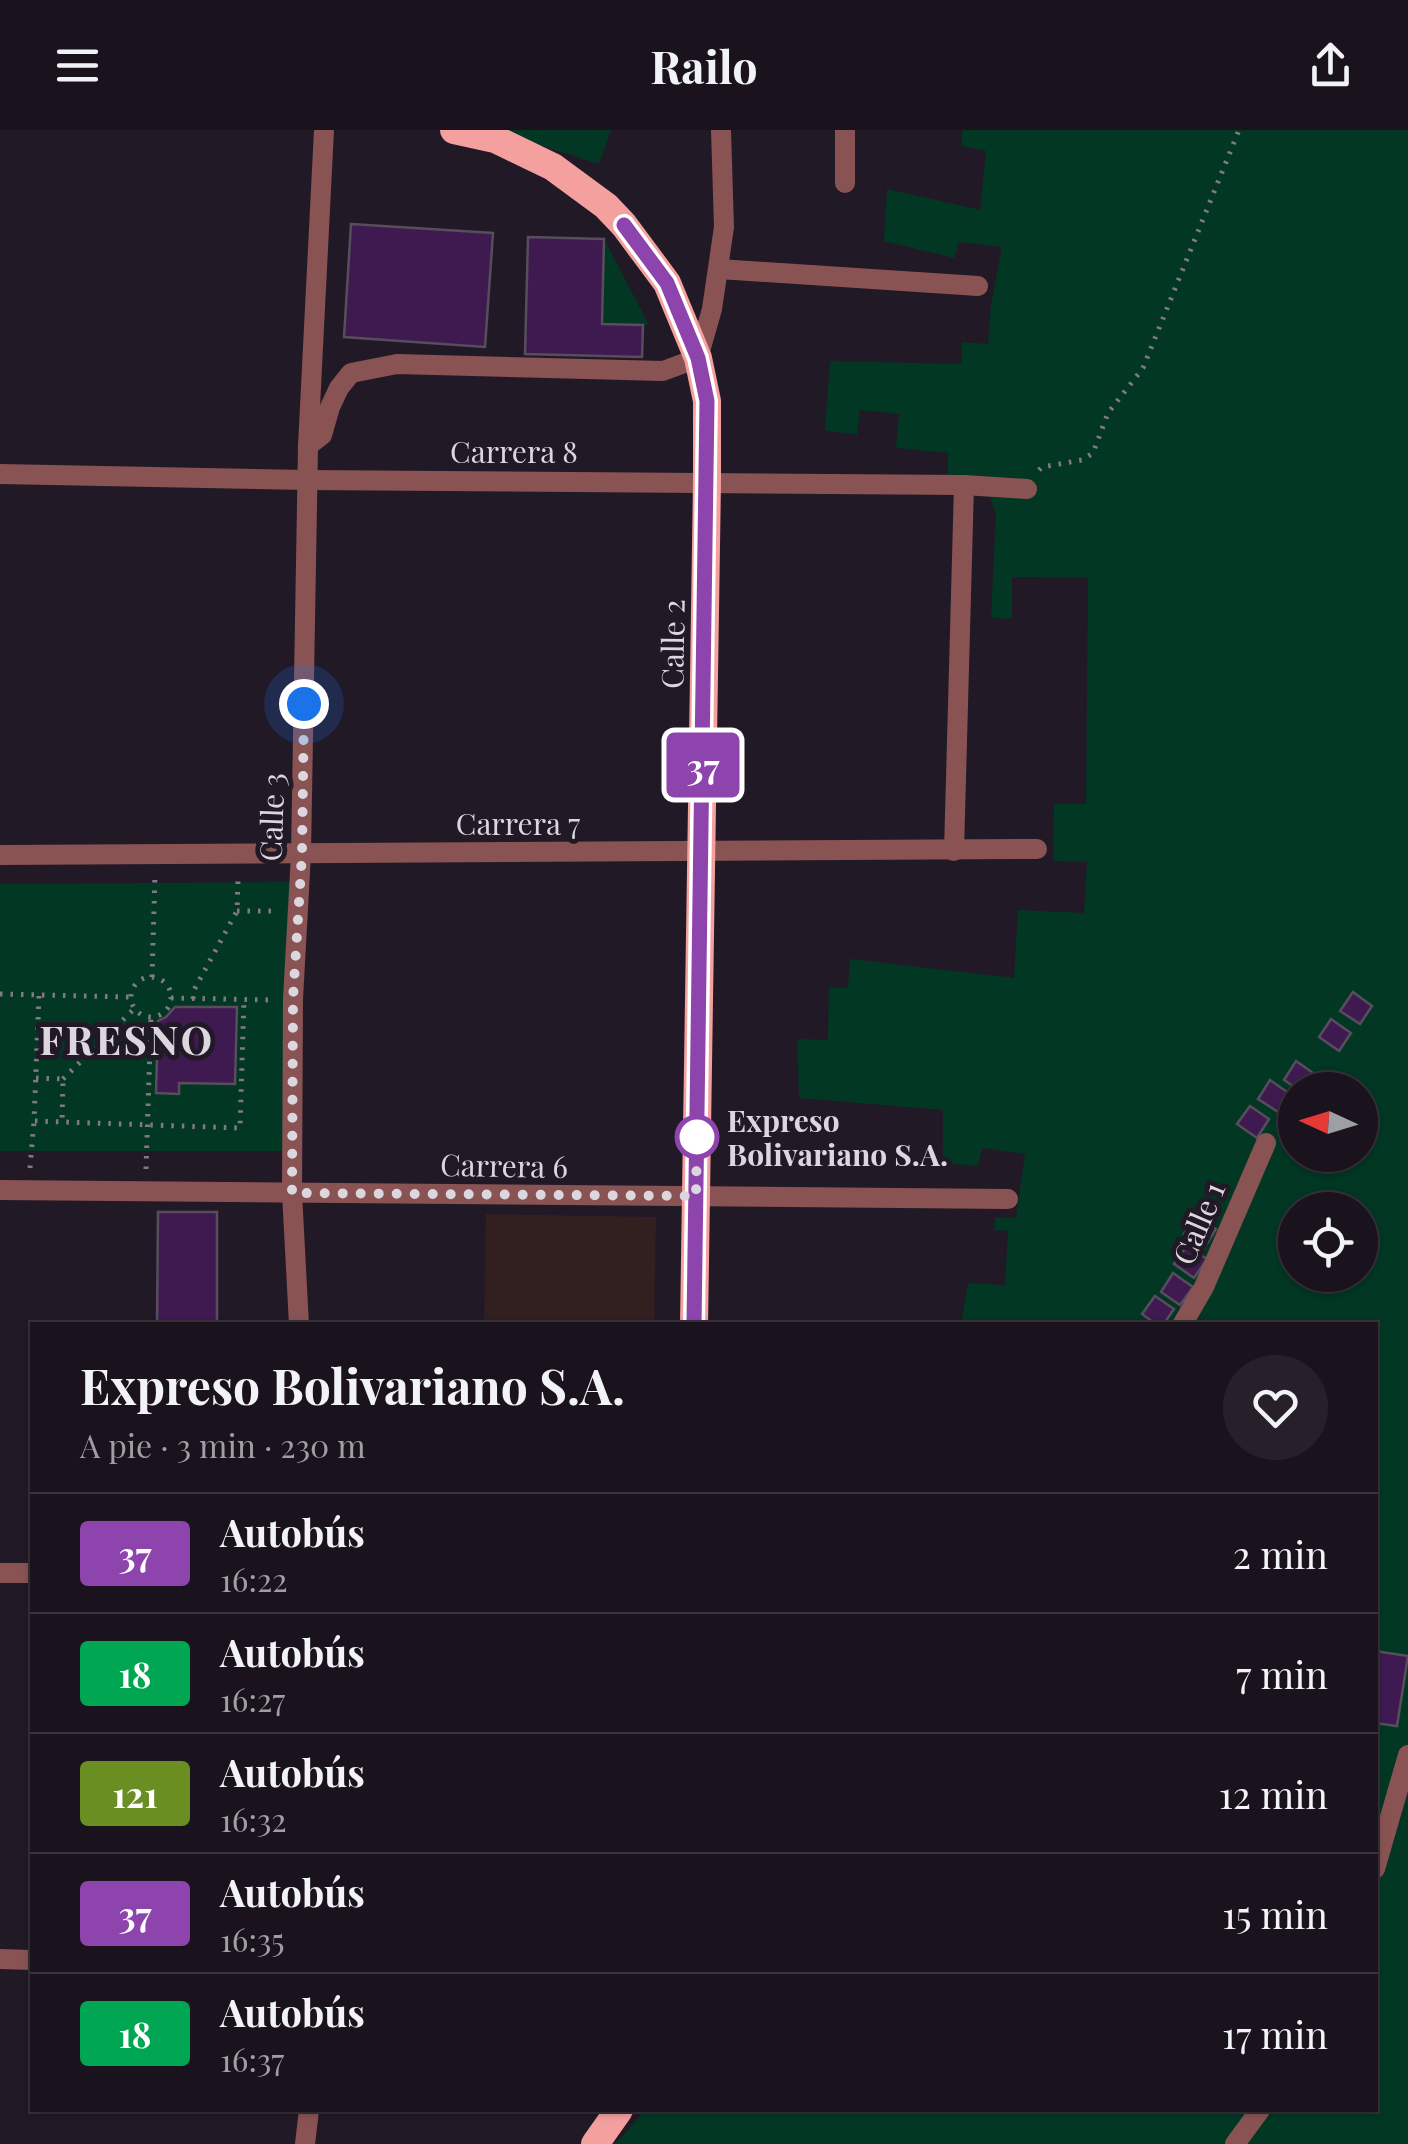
<!DOCTYPE html>
<html lang="es">
<head>
<meta charset="utf-8">
<style>
  body { margin:0; font-family:"Playfair Display",serif; background:#27202a; color:#f1f3f6; height:100vh; display:flex; flex-direction:column; font-size:38px; white-space:nowrap }
  * { box-sizing:border-box; margin:0 }
  p { font-size:32px; color:#9f9ea4 }
  .icon { flex:none; width:55px; height:55px; fill:none; stroke:currentColor; stroke-width:2; stroke-linecap:round; stroke-linejoin:round }
  .map { position:relative; flex:1; overflow:hidden }
  .panel { position:absolute; left:30px; top:1192px; width:1348px; height:790px; display:flex; flex-direction:column; background:#1a131d; border-radius:0px; box-shadow:0 2px 8px #0004,0 0 0 2px #38323b }
  .panel>* { flex:none }
  .badge { padding:0 20px; border-radius:8px; font-size:35px; line-height:65px }
  .needle { width:65px; rotate:274deg }
  .buttons { position:absolute; left:1278px; top:942px; display:grid; gap:20px }
  .buttons a { display:grid; place-items:center; width:100px; height:100px; border-radius:50%; background:#1a131d; box-shadow:0 2px 8px #0004,0 0 0 2px #38323b; font-size:50px }
  .you { position:absolute; width:50px; height:50px; margin:-25px; border:8px solid #fff; border-radius:50%; background:#1a73e8; box-shadow:0 0 0 15px #1a73e833 }
  .map>.badge { position:absolute; translate:-50% -50%; box-shadow:0 0 0 5px #fff }
  .round { display:grid; place-items:center; flex:none; width:105px; height:105px; border-radius:52px; background:#27202a }
  .summary { display:flex; align-items:center; justify-content:space-between; height:170px; padding:0 50px }
  h1 { font-size:48px; font-weight:700; line-height:75px }
  ul { padding:0; list-style:none }
  li { display:flex; align-items:center; gap:30px; height:120px; padding:0 50px; border-top:2px solid #38323b }
  li div { flex:1 }
  li b { display:block; font-size:38px }
  li em { font-style:normal }
  li .badge { min-width:110px; font-weight:700; text-align:center }
  header { display:flex; justify-content:space-between; align-items:center; height:130px; padding:0 50px; background:#1a131d; font-size:45px; font-weight:700 }
  .map>svg:first-child { display:block }
  .education { fill:#321f20 }
  .green { fill:#023724; fill-rule:evenodd }
  .building { fill:#3f1a50; stroke:#574d5d; stroke-width:2.5 }
  .lines { fill:none; stroke-linecap:round; stroke-linejoin:round }
  .path { stroke:#817a85; stroke-width:5; stroke-dasharray:2.5 8; stroke-linecap:butt }
  .minor { stroke:#895353; stroke-width:20 }
  .trunk { stroke:#f3a09f; stroke-width:28 }
  .line-casing { stroke:#fff; stroke-width:22 }
  .line { stroke:#8e44ad; stroke-width:15 }
  .walk { stroke:#dcd6df; stroke-width:10; stroke-dasharray:0 18 }
  .stop-dot { fill:#fff; stroke:#8e44ad; stroke-width:5 }
  .labels { text-anchor:middle; dominant-baseline:central; stroke-width:10; stroke-linejoin:round; paint-order:stroke }
  .street-label { font-size:30px; fill:#dcd6df; stroke:#221927 }
  .stop-label { font-size:30px; font-weight:bold; fill:#dcd6df; stroke:#221927; text-anchor:start }
  .district-label { font-size:40px; font-weight:bold; letter-spacing:2.5px; fill:#dcd6df; stroke:#221927 }
</style>
</head>
<body>
<header><svg class="icon" aria-label="menu" viewBox="0 0 24 24"><path d="M4 6h16M4 12h16M4 18h16"/></svg>Railo<svg class="icon" aria-label="share" viewBox="0 0 24 24"><path d="M12 15V3M7 8l5-5 5 5M5 13v7h14v-7"/></svg></header>
<div class="map">
<svg width="1408" height="2014" viewBox="0 0 1408 2014">
  <rect width="100%" height="100%" fill="#221927"/>
  <!-- education -->
  <path class="education" d="M486,1084L656,1087L654,1195H484Z"/>
  <!-- green -->
  <g class="green">
    <path d="M492,0H611L599,34Z"/>
    <path d="M962,0H1408V2014H614L625,2004L644,1980H1375V1195H961L968,1153L1005,1155L1008,1101L994,1100L995,1087L1016,1088L1025,1024L982,1018L978,1036L943,1033V980L799,968L797,909L828,910L829,858H848L850,829L1014,848L1018,780L1084,783L1087,732L1053,731L1054,674H1086L1088,448L1012,447V489L991,488L996,384L988,362L947,358L948,323L896,318L899,284L860,280L857,305L825,300L830,231L961,234L962,212L988,214L991,174L1002,117L959,112L954,128L884,111L887,59L980,80L986,21L962,16ZM1295,960H1360V1025H1295ZM1295,1080H1360V1145H1295Z"/>
    <path d="M604,109L649,195L602,194Z"/>
    <path d="M292,752L283,1021H0V754Z"/>
  </g>
  <!-- building -->
  <g class="building">
    <path d="M351,94L493,103L485,217L344,207Z"/>
    <path d="M528,107L604,109L602,194L643,195L642,227L525,224Z"/>
    <path d="M1353,862L1372,876L1360,894L1340,881Z"/>
    <path d="M175,877H237L235,954L179,953V964L156,963L158,891L166,887Z"/>
    <path d="M1331,889L1351,903L1339,921L1319,907Z"/>
    <path d="M1296,931L1316,945L1306,960H1299L1284,950Z"/>
    <path d="M1270,950L1290,964L1278,982L1258,969Z"/>
    <path d="M1250,976L1269,989L1257,1008L1237,994Z"/>
    <path d="M158,1082H217V1195H157Z"/>
    <path d="M1197,1086L1216,1099L1204,1118L1184,1104Z"/>
    <path d="M1187,1116L1207,1129L1194,1148L1174,1134Z"/>
    <path d="M1173,1143L1193,1157L1180,1175L1161,1162Z"/>
    <path d="M1155,1166L1174,1179L1163,1195H1157L1142,1184Z"/>
    <path d="M1375,1521L1408,1526L1397,1596L1375,1593Z"/>
  </g>
  <g class="lines">
    <!-- path -->
    <g class="path">
      <path d="M1039,340L1042,337L1082,330L1093,323L1108,283L1143,238L1239,0"/>
      <path d="M237,781H274"/>
      <path d="M152,847L155,745"/>
      <circle cx="151" cy="867" r="20"/>
      <path d="M0,864L131,867"/>
      <path d="M39,866L34,991L240,998L244,869"/>
      <path d="M171,868L273,870"/>
      <path d="M193,869L194,860L237,781L238,748"/>
      <path d="M36,948L63,949L62,992"/>
      <path d="M63,949L135,878"/>
      <path d="M30,1038L34,991"/>
      <path d="M146,1039L151,887"/>
    </g>
    <!-- minor -->
    <g class="minor">
      <path d="M845,0V53"/>
      <path d="M719,139L978,156"/>
      <path d="M308,316L322,305L330,277L339,258L351,243L397,234L663,241L698,228L712,179L724,97L721,0"/>
      <path d="M0,344L307,350L964,355L1027,359"/>
      <path d="M954,721L964,355"/>
      <path d="M0,725L1037,719"/>
      <path d="M0,1060L1008,1069"/>
      <path d="M299,1195L292,1063L293,869L301,724L308,316L324,0"/>
      <path d="M1182,1195L1204,1157L1266,1013"/>
      <path d="M0,1443H32"/>
      <path d="M1375,1739L1408,1625"/>
      <path d="M0,1829L32,1830"/>
      <path d="M305,2014L309,1980"/>
      <path d="M1235,2014L1260,1980"/>
    </g>
    <!-- trunk -->
    <g class="trunk">
      <path d="M454,0L495,9L553,37L606,76L624,95L667,153L698,228L707,271V351L694,1195"/>
      <path d="M595,2014L619,1980"/>
    </g>
  </g>
  <g class="lines">
    <!-- line casing -->
    <g class="line-casing">
      <path id="line" d="M624,95L667,153L698,228L707,271L694,1195"/>
    </g>
    <!-- line -->
    <use href="#line" class="line"/>
    <!-- walk -->
    <path class="walk" d="M304,574L302,724L293,869L292,1063L696,1066L697,1007"/>
  </g>
  <!-- markers -->
  <circle class="stop-dot" cx="697" cy="1007" r="20"/>
  <g class="labels">
    <!-- street labels -->
    <g class="street-label">
      <text x="514" y="321">Carrera 8</text>
      <text transform="translate(672 514) rotate(-89)">Calle 2</text>
      <text transform="translate(271 687) rotate(-88)">Calle 3</text>
      <text x="518" y="693">Carrera 7</text>
      <text transform="translate(504 1035) rotate(1)">Carrera 6</text>
      <text transform="translate(1198 1093) rotate(-67)">Calle 1</text>
    </g>
    <!-- stop labels -->
    <g class="stop-label">
      <text x="727" y="990">Expreso<tspan x="727" dy="34">Bolivariano S.A.</tspan></text>
    </g>
    <!-- district labels -->
    <g class="district-label">
      <text x="127" y="908">FRESNO</text>
    </g>
  </g>
</svg>
<div class="buttons">
<a><svg class="needle" viewBox="-14 -14 28 28"><path d="M0-13l5 13h-10z" fill="#e53935"/><path d="M0 13l5-13h-10z" fill="#9f9ea4"/></svg></a>
<a><svg class="icon" aria-label="locate" viewBox="0 0 24 24"><circle cx="12" cy="12" r="6"/><path d="M12 2v4M12 18v4M2 12h4M18 12h4"/></svg></a>
</div>
<div class="you" style="left:304px;top:574px"></div>
<b class="badge" style="left:703px;top:635px;background:#8e44ad;color:#fff">37</b>
<section class="panel">
<div class="summary"><div><h1>Expreso Bolivariano S.A.</h1><p>A pie · 3 min · 230 m</p></div><a class="round"><svg class="icon" aria-label="heart" viewBox="0 0 24 24"><path d="M12 20l-8-8c-3-5 5-10 8-4 3-6 11-1 8 4z"/></svg></a></div>
<ul>
<li><span class="badge" style="background:#8e44ad;color:#fff">37</span><div><b>Autobús</b><p>16:22</p></div><em>2 min</em></li>
<li><span class="badge" style="background:#00a651;color:#fff">18</span><div><b>Autobús</b><p>16:27</p></div><em>7 min</em></li>
<li><span class="badge" style="background:#6b8e23;color:#fff">121</span><div><b>Autobús</b><p>16:32</p></div><em>12 min</em></li>
<li><span class="badge" style="background:#8e44ad;color:#fff">37</span><div><b>Autobús</b><p>16:35</p></div><em>15 min</em></li>
<li><span class="badge" style="background:#00a651;color:#fff">18</span><div><b>Autobús</b><p>16:37</p></div><em>17 min</em></li>
</ul>
</section>
</div>
</body>
</html>
